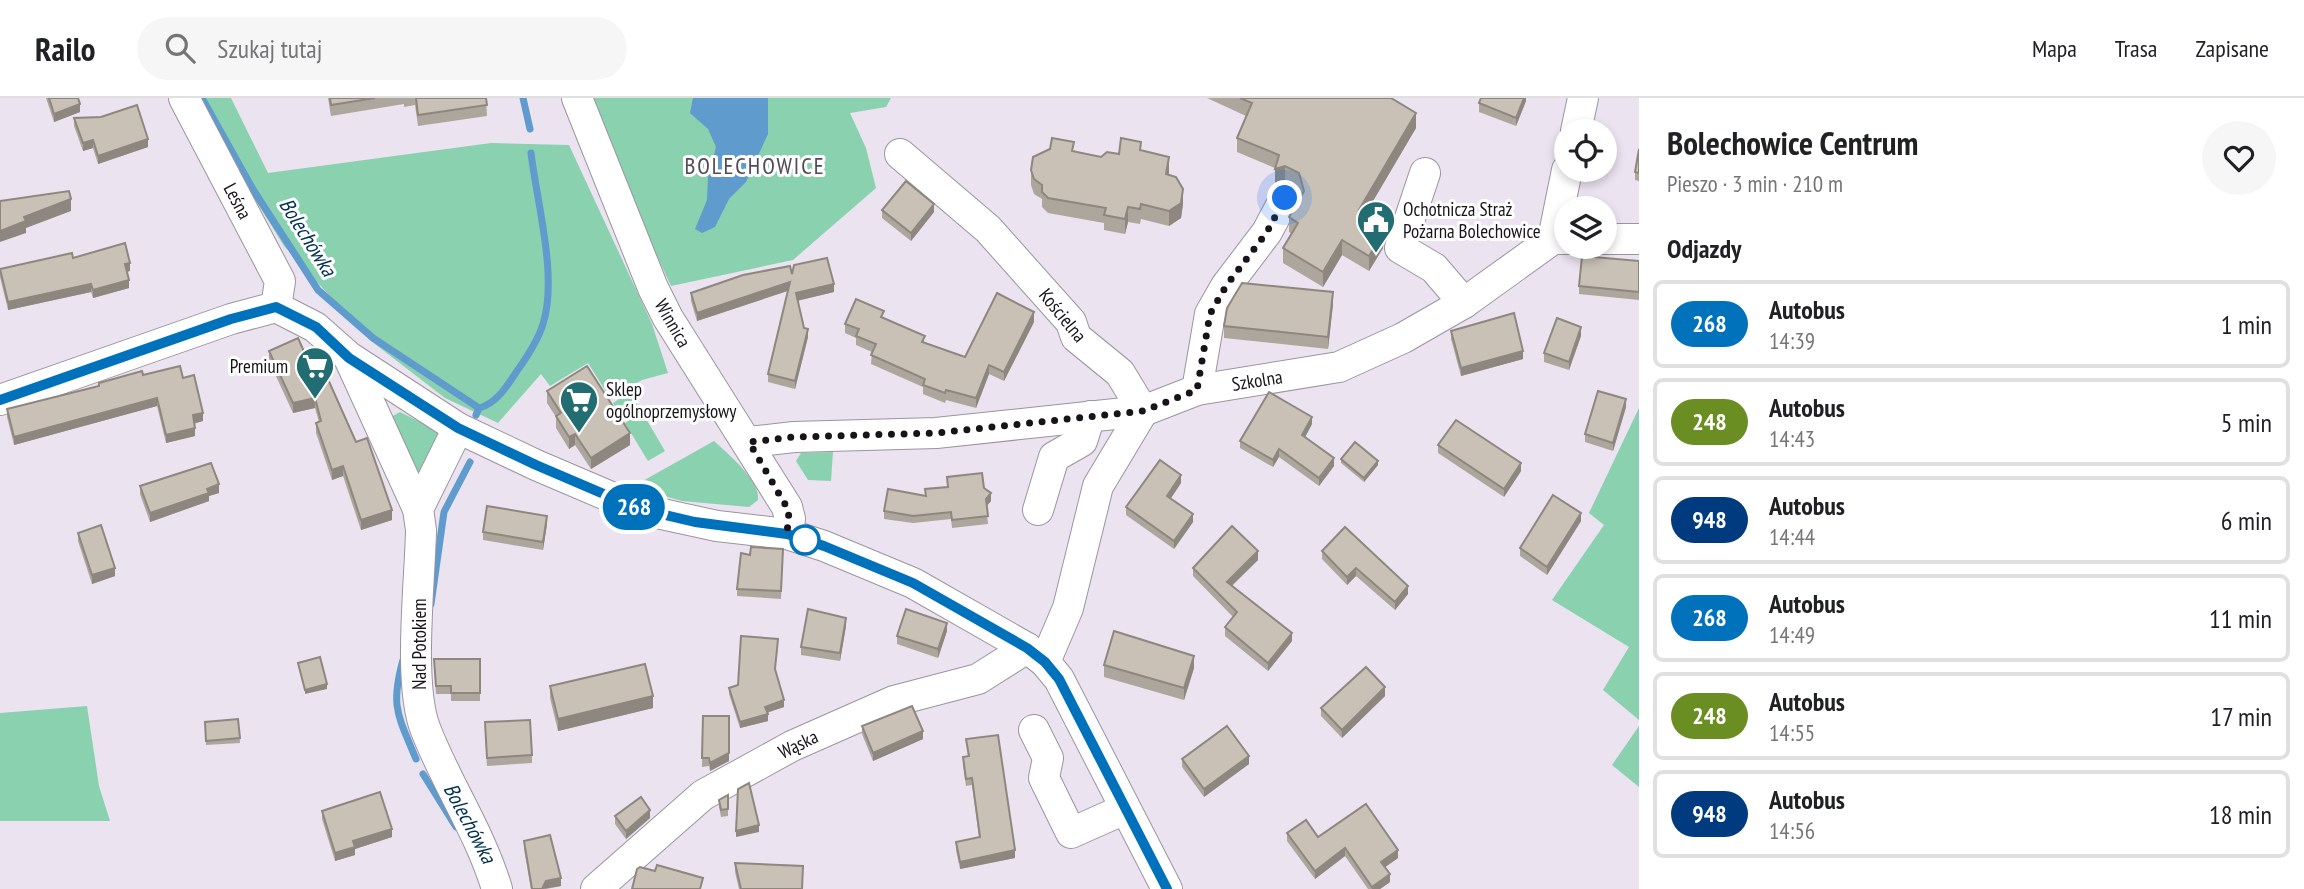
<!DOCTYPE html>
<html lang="pl">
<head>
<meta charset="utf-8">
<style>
  body { margin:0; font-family:"PT Sans Narrow",sans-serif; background:#f6f6f6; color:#202124; height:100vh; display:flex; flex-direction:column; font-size:26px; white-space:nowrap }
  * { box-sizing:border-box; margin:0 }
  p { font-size:23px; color:#757577 }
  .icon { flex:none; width:38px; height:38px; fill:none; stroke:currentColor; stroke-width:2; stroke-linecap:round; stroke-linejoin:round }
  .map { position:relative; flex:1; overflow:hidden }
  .sheet { display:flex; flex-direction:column; background:#fff; width:665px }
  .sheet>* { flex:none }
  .badge { padding:0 14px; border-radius:23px; font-size:24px; line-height:46px }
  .tools { position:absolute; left:1554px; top:21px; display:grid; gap:14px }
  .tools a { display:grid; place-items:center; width:63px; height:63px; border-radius:50%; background:#fff; box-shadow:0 4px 10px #0003; font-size:35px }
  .you { position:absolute; width:35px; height:35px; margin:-18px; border:5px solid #fff; border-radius:50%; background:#1a73e8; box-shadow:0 0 0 10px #1a73e833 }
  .map>.badge { position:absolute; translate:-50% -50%; box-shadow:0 0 0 4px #fff }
  h2 { padding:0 28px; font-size:26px; line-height:63px }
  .round { display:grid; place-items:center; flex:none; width:74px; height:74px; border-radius:37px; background:#f6f6f6 }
  .overview { display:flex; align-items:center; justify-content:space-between; height:119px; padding:0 28px }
  h1 { font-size:33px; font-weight:600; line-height:52px }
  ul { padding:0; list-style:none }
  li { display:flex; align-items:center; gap:21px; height:88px; margin:0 14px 10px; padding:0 14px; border:4px solid #e0e0e0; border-radius:10px }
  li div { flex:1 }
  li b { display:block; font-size:26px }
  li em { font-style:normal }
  li .badge { min-width:77px; font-weight:700; text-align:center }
  header { display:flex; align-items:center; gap:42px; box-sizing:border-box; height:98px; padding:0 35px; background:#fff; border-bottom:2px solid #e0e0e0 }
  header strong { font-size:33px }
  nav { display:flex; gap:38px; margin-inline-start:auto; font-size:24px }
  .search { width:490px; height:63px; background:#f6f6f6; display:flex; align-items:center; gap:18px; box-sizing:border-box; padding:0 24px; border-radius:38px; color:#757577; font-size:26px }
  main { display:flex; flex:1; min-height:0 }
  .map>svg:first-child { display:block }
  .green { fill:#89d1af }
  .water { fill:#5f9bcc }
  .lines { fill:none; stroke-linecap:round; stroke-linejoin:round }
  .stream { stroke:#5f9bcc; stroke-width:7 }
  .minor-casing { stroke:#9c94a0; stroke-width:32 }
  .minor { stroke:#fff; stroke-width:30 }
  .wall { fill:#ada69c }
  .shaded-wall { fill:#8d877f }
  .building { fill:#c9c1b5; stroke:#8d877f; stroke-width:2 }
  .line-casing { stroke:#fff; stroke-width:16 }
  .line { stroke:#0072bc; stroke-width:10 }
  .walk { stroke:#171419; stroke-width:7; stroke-dasharray:0 12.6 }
  .stop-dot { fill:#fff; stroke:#0072bc; stroke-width:3.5 }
  .labels { text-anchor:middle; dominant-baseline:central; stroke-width:6; stroke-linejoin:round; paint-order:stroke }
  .street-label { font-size:19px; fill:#171419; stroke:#fff }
  .poi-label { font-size:19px; fill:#171419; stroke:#fff; text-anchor:start }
  .water-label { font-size:21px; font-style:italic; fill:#003050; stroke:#fff }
  .quarter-label { font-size:23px; letter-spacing:2px; fill:#524b56; stroke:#fff }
</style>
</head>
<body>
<header>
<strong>Railo</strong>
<div class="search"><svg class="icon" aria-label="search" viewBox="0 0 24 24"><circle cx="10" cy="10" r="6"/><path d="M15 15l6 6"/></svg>Szukaj tutaj</div>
<nav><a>Mapa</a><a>Trasa</a><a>Zapisane</a></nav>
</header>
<main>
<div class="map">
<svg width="1639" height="791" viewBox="0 0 1639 791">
  <rect width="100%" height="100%" fill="#ebe3f0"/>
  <!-- green -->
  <g class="green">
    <path d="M192,0H231L268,75L491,45L569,47L652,226L668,275L642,282L610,300L588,265L550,288L541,276L498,325L445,300L371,243L284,148Z"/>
    <path d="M594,0H891L886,9L850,15L866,50L876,90L793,162L671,188L640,121Z"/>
    <path d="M630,294L639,310L622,321L613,305Z"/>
    <path d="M1639,310V622L1603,592L1629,549L1552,502L1604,427L1589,415Z"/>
    <path d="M400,314L440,334L421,376L416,377L391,319Z"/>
    <path d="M642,314L665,353L648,363L625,325Z"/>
    <path d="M714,343C727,355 761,383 758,402L749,409L682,403L632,389Z"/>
    <path d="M833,354L831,383L808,382L796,363L801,355Z"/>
    <path d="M87,608L99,688L110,723H0V615Z"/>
    <path d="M1639,628V689L1612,667Z"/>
  </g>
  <!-- water -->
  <path class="water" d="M693,0H768V36L746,84L729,101L715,129L702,135L695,131L707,102L708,79L716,49L708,31L690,15Z"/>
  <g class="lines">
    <!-- stream -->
    <g class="stream">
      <path d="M202,0L254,93L318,192L373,240L479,310L476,317"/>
      <path d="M523,0L530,31"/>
      <path d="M479,310C497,305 507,288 517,273C527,259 538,243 543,226C558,179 537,105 531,55"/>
      <path d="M431,506L444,414L470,364"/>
      <path d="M403,562C390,609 398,617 416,661"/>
      <path d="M423,676L456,729"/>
    </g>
    <!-- minor casing -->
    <g class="minor-casing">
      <g id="minor">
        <path d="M184,0L280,183L276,209"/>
        <path d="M577,0L653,190L668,220L787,409L790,421L787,436"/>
        <path d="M1576,33L1583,0"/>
        <path d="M900,56L988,131L1071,224L1076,239L1120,275L1143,313"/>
        <path d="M1425,75L1400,150L1434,170L1464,205"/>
        <path d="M1553,141L1567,72"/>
        <path d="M1605,141H1639"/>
        <path d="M349,260L418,411"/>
        <path d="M1197,292L1210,216L1226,188L1267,134L1285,100"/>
        <path d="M0,302L231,221L276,209L315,229L349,259L458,330L536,367L639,411L717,428L787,436L824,448L913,485L1027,550L1045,564L1059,581L1167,791"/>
        <path d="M458,330L418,411L421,432C420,484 408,584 425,630C446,685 480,734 497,791"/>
        <path d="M749,344L794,339L936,335L1143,313L1197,292L1339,269L1403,240L1464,205L1553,141H1566"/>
        <path d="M1038,412L1054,359L1082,343L1090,318"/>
        <path d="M1045,564L1068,510L1098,388L1143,313"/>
        <path d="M1034,632L1048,660L1044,680L1071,735L1125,711"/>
        <path d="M596,791L703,697L792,648L894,603L978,581L1027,550"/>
      </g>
    </g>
    <!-- minor -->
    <use href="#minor" class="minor"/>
  </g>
  <!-- wall -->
  <g class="wall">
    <path d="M46,0H78L80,14L54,24Z"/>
    <path d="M328,0H486L487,18L418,28L415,7L404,9V6L331,18Z"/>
    <path d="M1207,0H1391L1416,30L1365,116L1384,142L1383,150L1369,173L1342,157L1323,189L1283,165V150L1292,136L1289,134V119L1301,98L1299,90L1285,83L1275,86V70L1237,54V40L1246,18Z"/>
    <path d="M1526,0V3L1516,28L1479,14V5Z"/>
    <path d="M74,20L148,49L98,66L93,50L83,53L74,28Z"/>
    <path d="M1639,51V83L1635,82V74Z"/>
    <path d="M1141,52L1169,74V77L1183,106L1181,120L1169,128L1141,121L1140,126L1128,124L1125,136L1104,132V125L1048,115L1042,109V101L1034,96L1031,87V72L1074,53L1101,59Z"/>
    <path d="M882,112L934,114L911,143L882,120Z"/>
    <path d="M73,160L130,173L127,174L129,190L93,200L91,194L8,212L0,179V171Z"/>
    <path d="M1639,163V202L1579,196V188Z"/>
    <path d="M792,176L834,194L797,203L804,230L808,239L795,291L768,284V276L788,193L697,223L691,203V195Z"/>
    <path d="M1333,206L1328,251L1224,240V228Z"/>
    <path d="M884,220L925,244L965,259L1034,224L1004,283L989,276L976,310L946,302L945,305L923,296V289L871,266L872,254L856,247V240L845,235V226Z"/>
    <path d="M1451,233L1523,261L1461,278L1451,241Z"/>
    <path d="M1581,238L1569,272L1544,264V255Z"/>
    <path d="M269,253L309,265L392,422L361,432L343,378L332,382L316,335V325L319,324L315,310L293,315L269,263Z"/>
    <path d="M143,277L183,280L203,323L194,325L195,338L166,345L157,308L14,347L7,319V311L99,288V285Z"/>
    <path d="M547,293L630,347L591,371L575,347L569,351L556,330V319L547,305Z"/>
    <path d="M1626,309L1613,353L1585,344V336Z"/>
    <path d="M1312,326L1305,339L1334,368L1319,388L1279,359L1273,369L1240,350V343Z"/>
    <path d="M1438,347L1521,373L1504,399L1438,355Z"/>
    <path d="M1341,361L1378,367L1364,384L1341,365Z"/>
    <path d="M947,379L984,390L991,403L986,408L988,426L952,430L951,421L913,425L884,421V413L925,398V391L948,389Z"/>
    <path d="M1181,385L1171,400L1193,424L1174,451L1126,417V409Z"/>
    <path d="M140,388L219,395L209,398V403L150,424L140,396Z"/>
    <path d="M1581,423L1547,477L1520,458V450Z"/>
    <path d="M547,426L543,452L483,442V434Z"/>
    <path d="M78,435L115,478L92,486L78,443Z"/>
    <path d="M783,451L781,501L737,498V491Z"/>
    <path d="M1322,453L1408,496L1395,512L1356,478L1347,487L1322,461Z"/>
    <path d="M1258,462L1232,488L1292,543L1268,573L1225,538V529L1233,519L1193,478V470Z"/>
    <path d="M846,528L840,563L801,557V549Z"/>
    <path d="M947,533L938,560L897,546V538Z"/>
    <path d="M778,548L775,572L784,609L767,615L768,623L740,630L729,596V590L738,587Z"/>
    <path d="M434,561H480V603H451V596H436Z"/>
    <path d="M1104,567L1194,570L1184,602L1104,579Z"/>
    <path d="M550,588L653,610L558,633L550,600Z"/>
    <path d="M1385,598L1342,640L1321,618V610Z"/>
    <path d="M703,618L729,663L710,673L709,668L702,669Z"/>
    <path d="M238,621L240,645L206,647L205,624Z"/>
    <path d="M862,628L923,641L873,663L862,636Z"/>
    <path d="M485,632L532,657V665L487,668Z"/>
    <path d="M966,641L1015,760L960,771L956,752V744L979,739L972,687L966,688L963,667V659H968Z"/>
    <path d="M1182,661L1249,666L1204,699L1182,669Z"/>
    <path d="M719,702L728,703V718L721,719L719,708Z"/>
    <path d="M322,713L392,739L355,751V757L335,763L322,721Z"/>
    <path d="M615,718L650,720L626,741L615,726Z"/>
    <path d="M1287,735L1318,739L1398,760L1385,769L1390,784L1380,791H1368L1345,758L1315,781L1287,743Z"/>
    <path d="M524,743L561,788L546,791H531L524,751Z"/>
    <path d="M735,765L802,791H739L735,774Z"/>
  </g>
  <!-- shaded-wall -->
  <g class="shaded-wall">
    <path d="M1524,0H1526V3L1516,28V20Z"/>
    <path d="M80,6V14L54,24V16Z"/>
    <path d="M1416,15V30L1359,127V112Z"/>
    <path d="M148,41V49L98,66V58Z"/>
    <path d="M93,42V50L83,53V45Z"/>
    <path d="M1169,59V74L1166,91V76Z"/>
    <path d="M1285,68V83L1275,86V71Z"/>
    <path d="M1183,91V106L1181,120L1169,128V113Z"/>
    <path d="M71,101V113L26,130V135L0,144V133L24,119Z"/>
    <path d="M934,106V114L911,143V135Z"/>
    <path d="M1128,109V124L1125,136V121Z"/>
    <path d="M1384,128L1383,150L1369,173V158Z"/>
    <path d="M1342,142V157L1323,189V174Z"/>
    <path d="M130,165V173L125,174V166Z"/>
    <path d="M129,182V190L93,200V192Z"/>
    <path d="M790,184V192L697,223V215Z"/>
    <path d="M91,186V194L8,212V204Z"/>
    <path d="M834,186V194L796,203V195Z"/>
    <path d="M1333,194V206L1328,251V239Z"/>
    <path d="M1034,214V224L1004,283V274Z"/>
    <path d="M1581,229V238L1569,272V264Z"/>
    <path d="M808,231V239L795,291V283Z"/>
    <path d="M1523,253V261L1461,278V270Z"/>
    <path d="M989,267V276L976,310V300Z"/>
    <path d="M157,300V308L14,347V339Z"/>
    <path d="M315,300V310L293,315V305Z"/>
    <path d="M1626,301V309L1613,353V345Z"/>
    <path d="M203,315V323L193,326V317Z"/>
    <path d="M1312,319V326L1302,345V337Z"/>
    <path d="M195,330V338L166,345V337Z"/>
    <path d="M630,335V347L591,371V360Z"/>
    <path d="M575,336V347L569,351V339Z"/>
    <path d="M1279,351V359L1273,369V362Z"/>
    <path d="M1334,360V368L1319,388V380Z"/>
    <path d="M1378,363V367L1364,384V380Z"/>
    <path d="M1521,365V373L1504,399V391Z"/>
    <path d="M343,368V378L332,382V372Z"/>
    <path d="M1181,377V385L1167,406V398Z"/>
    <path d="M219,386V395L209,398V403L150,424V415Z"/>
    <path d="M991,395V403L986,409V401Z"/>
    <path d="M392,412V422L361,432V422Z"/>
    <path d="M1581,415V423L1547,477V469Z"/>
    <path d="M1193,416V424L1174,451V443Z"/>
    <path d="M547,418V426L543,452V444Z"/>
    <path d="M1258,453V462L1227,492V484Z"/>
    <path d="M115,470V478L92,486V477Z"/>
    <path d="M1356,470V478L1347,487V479Z"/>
    <path d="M1408,488V496L1395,512V504Z"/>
    <path d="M846,520V528L840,563V555Z"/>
    <path d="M947,525V533L938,560V551Z"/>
    <path d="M1292,535V543L1268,573V565Z"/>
    <path d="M1194,558V570L1184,602V590Z"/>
    <path d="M327,586V591L305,596V592Z"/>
    <path d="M1385,589V598L1342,640V632Z"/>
    <path d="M653,598V610L558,633V621Z"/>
    <path d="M784,602V609L765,615V609Z"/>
    <path d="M768,616V623L740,630V624Z"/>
    <path d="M729,618V663L710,673V665Z"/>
    <path d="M923,633V641L873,663V655Z"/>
    <path d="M1249,658V666L1204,699V691Z"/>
    <path d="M650,712V720L626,741V733Z"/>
    <path d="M759,727V734L736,739V733Z"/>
    <path d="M392,731V739L355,751V757L335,763V755L353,743Z"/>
    <path d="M1345,750V758L1315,781V773Z"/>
    <path d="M1015,752V760L960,771V764Z"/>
    <path d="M1398,752V760L1381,772V764Z"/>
    <path d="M1390,776V784L1380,791H1372V789Z"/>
    <path d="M561,780V788L542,791L546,783Z"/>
  </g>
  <!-- building -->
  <g class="building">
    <path d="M49,0H78L80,6L54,16Z"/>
    <path d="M330,0H375L331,7Z"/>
    <path d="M416,0H486L487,7L418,17Z"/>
    <path d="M1240,0H1391L1416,15L1359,112L1384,128L1383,135L1369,158L1342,142L1323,174L1283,150L1298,125L1289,119L1304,93L1299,75L1285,68L1275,71L1279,57L1237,40L1252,5Z"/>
    <path d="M1481,0H1524L1516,20L1479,5Z"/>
    <path d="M137,7L148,41L98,58L93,42L83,45L74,20L101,19Z"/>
    <path d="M1052,40L1074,44L1072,53L1101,59L1107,54L1119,56L1121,40L1141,44L1140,52L1169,59L1166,76L1176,79L1183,91L1181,105L1169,113L1141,106L1140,111L1128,109L1125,121L1104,117L1106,110L1048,100L1042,94V87L1034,81L1031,72L1033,59L1050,51Z"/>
    <path d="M1639,51V75L1635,74Z"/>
    <path d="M906,83L934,106L911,135L882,112Z"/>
    <path d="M69,93L71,101L24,119L26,123L0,133V103Z"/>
    <path d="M125,145L130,165L125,166L129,182L93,192L91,186L8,204L0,171L72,155L73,160Z"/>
    <path d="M1582,158L1639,163V194L1579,188Z"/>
    <path d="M827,160L834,186L796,195L804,230L808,231L795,283L768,276L790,184L697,215L691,195L743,177L790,168L792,176L794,167Z"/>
    <path d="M1242,185L1333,194L1328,239L1224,228L1227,210Z"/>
    <path d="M997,195L1034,214L1004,274L989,267L976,300L946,292L945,295L923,287L925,281L871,257L876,246L856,238L859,231L845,226L856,201L884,213L881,219L925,238L922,244L965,259Z"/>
    <path d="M1514,215L1523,253L1461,270L1451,233Z"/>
    <path d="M1557,220L1581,229L1569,264L1544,255Z"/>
    <path d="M298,240L309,265L319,261L356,344L367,340L392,412L361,422L343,368L332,372L316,325L321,323L315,300L293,305L269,253Z"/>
    <path d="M180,268L183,280L194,277L203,315L193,317L195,330L166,337L157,300L14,339L7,311L99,288V285L142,273L143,277Z"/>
    <path d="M587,268L630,335L591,360L575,336L569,339L556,318L561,315L547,293Z"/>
    <path d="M1598,293L1626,301L1613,345L1585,336Z"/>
    <path d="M1269,294L1312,319L1302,337L1334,360L1319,380L1279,351L1273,362L1240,343Z"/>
    <path d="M1456,322L1521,365L1504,391L1438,347Z"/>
    <path d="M1355,344L1378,363L1364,380L1341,361Z"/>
    <path d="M1160,362L1181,377L1167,398L1193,416L1174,443L1126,409Z"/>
    <path d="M211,365L219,386L207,391L209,395L150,415L140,388Z"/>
    <path d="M982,375L984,390L991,395L986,401L988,418L952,422L951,414L913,418L884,413L888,391L926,398L925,391L948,389L947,379Z"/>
    <path d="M1553,397L1581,415L1547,469L1520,450Z"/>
    <path d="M487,408L547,418L543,444L483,434Z"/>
    <path d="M101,427L115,470L92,477L78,435Z"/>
    <path d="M1232,428L1258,453L1227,484L1292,535L1268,565L1225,529L1237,514L1193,470Z"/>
    <path d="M1345,429L1408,488L1395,504L1356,470L1347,479L1322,453Z"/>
    <path d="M751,449L783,451L781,493L737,491L741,455L750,457Z"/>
    <path d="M808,511L846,520L840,555L801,549Z"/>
    <path d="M906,511L947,525L938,551L897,538Z"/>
    <path d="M1114,533L1194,558L1184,590L1104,567Z"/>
    <path d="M741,538L778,541L775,571L784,602L765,609L768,616L740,624L729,590L738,587Z"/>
    <path d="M320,559L327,586L305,592L298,565Z"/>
    <path d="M434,561H480V595H451V588H436Z"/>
    <path d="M645,566L653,598L558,621L550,588Z"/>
    <path d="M1366,569L1385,589L1342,632L1321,610Z"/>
    <path d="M912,608L923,633L873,655L862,628Z"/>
    <path d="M703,618H729V655L710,665L709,660H702Z"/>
    <path d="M238,621L240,640L206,643L205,624Z"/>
    <path d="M530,622L532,657L487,660L485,624Z"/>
    <path d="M1227,628L1249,658L1204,691L1182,661Z"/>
    <path d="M998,637L1015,752L960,764L956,744L980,739L972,680L966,681L963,659L969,658L966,641Z"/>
    <path d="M749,685L759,727L736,733L738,691Z"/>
    <path d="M380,694L392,731L353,743L355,749L335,755L322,713Z"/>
    <path d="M728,697V711L721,712L719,702Z"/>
    <path d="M641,699L650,712L626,733L615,718Z"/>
    <path d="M1366,706L1398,752L1381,764L1390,776L1372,789L1345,750L1315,773L1287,735L1306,722L1318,739Z"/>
    <path d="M550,737L561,780L546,783L542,791H532L524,743Z"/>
    <path d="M735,765L803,768L802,791H741Z"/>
    <path d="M657,767L703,780L700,791H632L637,771L640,769L655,773Z"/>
  </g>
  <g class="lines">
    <!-- line casing -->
    <g class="line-casing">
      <path id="line" d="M0,302L231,221L276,209L316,229L349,260L458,330L536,367L639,411L695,424L787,436L824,448L913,485L1027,550L1045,564L1059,581L1167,791"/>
    </g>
    <!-- line -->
    <use href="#line" class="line"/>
    <!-- walk -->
    <path class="walk" d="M805,442L787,436L789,413L749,344L794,339L936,335L1143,313L1197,292L1210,216L1226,188L1267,134L1285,100"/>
  </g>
  <!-- icons -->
  <defs>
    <g id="civic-pin" transform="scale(2.0125)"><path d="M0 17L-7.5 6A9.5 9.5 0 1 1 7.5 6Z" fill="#216d71" stroke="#fff"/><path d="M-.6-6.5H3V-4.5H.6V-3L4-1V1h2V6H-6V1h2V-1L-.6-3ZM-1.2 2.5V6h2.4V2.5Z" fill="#fff"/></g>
    <g id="supermarket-pin" transform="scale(2.0125)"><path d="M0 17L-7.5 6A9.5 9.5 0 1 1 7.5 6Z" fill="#216d71" stroke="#fff"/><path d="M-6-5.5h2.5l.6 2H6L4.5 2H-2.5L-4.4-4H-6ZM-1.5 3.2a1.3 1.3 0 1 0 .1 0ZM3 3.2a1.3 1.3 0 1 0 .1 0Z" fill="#fff"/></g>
  </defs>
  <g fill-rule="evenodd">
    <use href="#civic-pin" x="1376" y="122"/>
    <use href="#supermarket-pin" x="315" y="268"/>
    <use href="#supermarket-pin" x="579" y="302"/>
  </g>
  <!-- markers -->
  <circle class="stop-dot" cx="805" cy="442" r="14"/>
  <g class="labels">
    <!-- street labels -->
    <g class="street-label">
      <text transform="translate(238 103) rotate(62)">Leśna</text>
      <text transform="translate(1063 217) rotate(51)">Kościelna</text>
      <text transform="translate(673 225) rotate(60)">Winnica</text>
      <text transform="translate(1257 282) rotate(-9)">Szkolna</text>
      <text transform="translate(419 546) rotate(-90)">Nad Potokiem</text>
      <text transform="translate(798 646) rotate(-26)">Wąska</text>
    </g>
    <!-- poi labels -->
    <g class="poi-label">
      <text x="1403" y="111">Ochotnicza Straż<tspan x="1403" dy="22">Pożarna Bolechowice</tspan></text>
      <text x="288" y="268" text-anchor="end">Premium</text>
      <text x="606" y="291">Sklep<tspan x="606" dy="22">ogólnoprzemysłowy</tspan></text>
    </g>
    <!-- water labels -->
    <g class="water-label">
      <text transform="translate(308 139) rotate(58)">Bolechówka</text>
      <text transform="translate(470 725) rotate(62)">Bolechówka</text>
    </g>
    <!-- quarter labels -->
    <g class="quarter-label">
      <text x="755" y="67">BOLECHOWICE</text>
    </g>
  </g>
</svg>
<div class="tools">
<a><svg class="icon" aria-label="locate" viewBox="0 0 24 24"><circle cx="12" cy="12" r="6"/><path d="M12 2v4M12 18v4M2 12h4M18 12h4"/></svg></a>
<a><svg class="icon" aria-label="layers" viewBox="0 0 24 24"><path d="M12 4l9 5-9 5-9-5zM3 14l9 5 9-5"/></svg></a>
</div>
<div class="you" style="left:1285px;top:100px"></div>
<b class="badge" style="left:634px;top:409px;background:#0072bc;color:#fff">268</b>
</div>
<section class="sheet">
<div class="overview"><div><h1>Bolechowice Centrum</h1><p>Pieszo · 3 min · 210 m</p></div><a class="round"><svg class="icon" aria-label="heart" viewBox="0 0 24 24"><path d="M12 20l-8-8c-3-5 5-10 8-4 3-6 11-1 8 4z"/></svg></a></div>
<h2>Odjazdy</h2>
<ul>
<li><span class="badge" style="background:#0072bc;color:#fff">268</span><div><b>Autobus</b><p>14:39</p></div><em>1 min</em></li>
<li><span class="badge" style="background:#6b8e23;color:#fff">248</span><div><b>Autobus</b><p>14:43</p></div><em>5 min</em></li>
<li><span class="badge" style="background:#003b80;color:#fff">948</span><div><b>Autobus</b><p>14:44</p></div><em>6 min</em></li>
<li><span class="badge" style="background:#0072bc;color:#fff">268</span><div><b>Autobus</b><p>14:49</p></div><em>11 min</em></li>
<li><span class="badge" style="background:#6b8e23;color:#fff">248</span><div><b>Autobus</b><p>14:55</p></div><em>17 min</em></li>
<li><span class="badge" style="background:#003b80;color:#fff">948</span><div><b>Autobus</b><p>14:56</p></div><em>18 min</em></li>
</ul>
</section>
</main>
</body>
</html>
